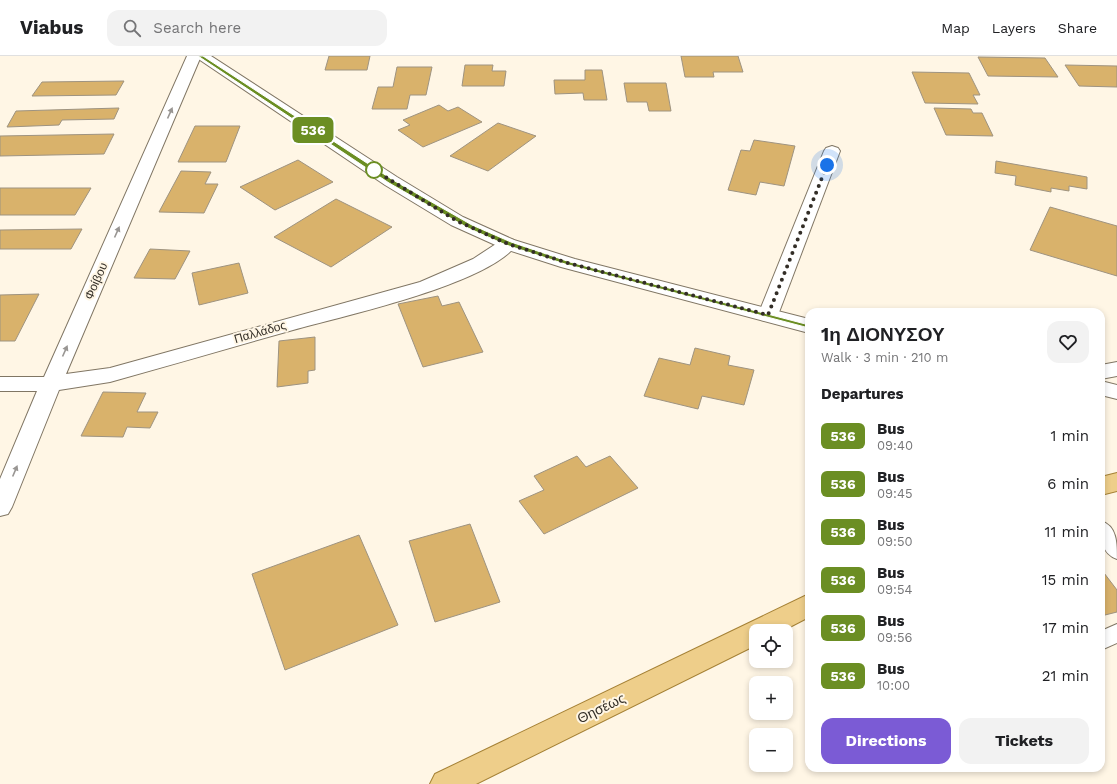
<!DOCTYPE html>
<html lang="en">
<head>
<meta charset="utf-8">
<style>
  body { margin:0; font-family:"Work Sans",sans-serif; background:#f2f2f2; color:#202124; height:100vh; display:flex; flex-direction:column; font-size:15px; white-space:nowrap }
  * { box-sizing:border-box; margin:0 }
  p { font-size:13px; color:#757577 }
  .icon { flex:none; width:22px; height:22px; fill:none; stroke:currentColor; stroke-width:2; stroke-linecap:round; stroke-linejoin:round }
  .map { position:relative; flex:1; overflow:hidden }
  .panel { position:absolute; left:805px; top:252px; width:300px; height:464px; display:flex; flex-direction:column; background:#fff; border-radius:12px; box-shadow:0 2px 6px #0003 }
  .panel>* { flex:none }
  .badge { padding:0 8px; border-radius:6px; font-size:14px; line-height:26px }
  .buttons { position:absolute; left:749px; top:568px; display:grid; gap:8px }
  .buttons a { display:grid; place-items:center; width:44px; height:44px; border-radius:8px; background:#fff; box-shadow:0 2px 6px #0003; font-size:20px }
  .you { position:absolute; width:20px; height:20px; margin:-10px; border:3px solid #fff; border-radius:50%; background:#1a73e8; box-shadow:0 0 0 6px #1a73e833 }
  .map>.badge { position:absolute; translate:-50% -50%; box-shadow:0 0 0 2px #fff }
  h2 { padding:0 16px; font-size:15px; line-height:36px }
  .round { display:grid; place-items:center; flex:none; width:42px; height:42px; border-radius:12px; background:#f2f2f2 }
  .overview { display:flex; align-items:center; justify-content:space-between; height:68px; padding:0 16px }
  h1 { font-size:19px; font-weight:700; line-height:30px }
  .primary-button { display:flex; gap:8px; margin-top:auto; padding:8px 16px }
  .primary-button a { flex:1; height:46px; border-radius:12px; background:#7b5bd5; color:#fff; font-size:16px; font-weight:700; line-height:46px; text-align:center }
  .primary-button a+a { background:#f2f2f2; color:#202124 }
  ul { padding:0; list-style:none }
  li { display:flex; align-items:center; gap:12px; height:48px; padding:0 16px }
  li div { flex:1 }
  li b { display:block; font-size:15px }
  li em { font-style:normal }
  li .badge { min-width:44px; font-weight:700; text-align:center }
  header { display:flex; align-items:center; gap:24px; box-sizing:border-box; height:56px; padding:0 20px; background:#fff; border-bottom:1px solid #e0e0e0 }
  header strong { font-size:19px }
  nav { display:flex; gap:22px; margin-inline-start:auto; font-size:14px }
  .search { width:280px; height:36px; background:#f2f2f2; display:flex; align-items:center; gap:10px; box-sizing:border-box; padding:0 14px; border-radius:12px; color:#757577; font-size:15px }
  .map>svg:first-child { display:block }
  .building { fill:#d9b26b; stroke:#9e9380 }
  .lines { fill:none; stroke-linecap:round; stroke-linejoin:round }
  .lane-casing { stroke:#807664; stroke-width:2 }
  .street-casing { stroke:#807664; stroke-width:2 }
  .secondary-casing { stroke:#807664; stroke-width:2 }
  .primary-casing { stroke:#a58135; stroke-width:2 }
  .lane { fill:#fff; fill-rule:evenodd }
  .street { fill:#fff; fill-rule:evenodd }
  .secondary { fill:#fff; fill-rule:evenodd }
  .primary { fill:#eece8a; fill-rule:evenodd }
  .oneway { fill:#999693 }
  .line { fill:#6b8e23; stroke:#fff }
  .walk { stroke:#332e27; stroke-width:4; stroke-dasharray:0 7.2 }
  .stop-dot { fill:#fff; stroke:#6b8e23; stroke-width:2 }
  .labels { text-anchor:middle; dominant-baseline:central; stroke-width:4; stroke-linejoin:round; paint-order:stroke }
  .street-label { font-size:12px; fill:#332e27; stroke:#fff6e5 }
  .near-street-label { font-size:14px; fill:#332e27; stroke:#fff6e5 }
</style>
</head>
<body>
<header>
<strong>Viabus</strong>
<div class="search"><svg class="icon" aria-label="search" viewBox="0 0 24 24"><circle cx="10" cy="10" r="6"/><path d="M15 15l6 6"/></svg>Search here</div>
<nav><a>Map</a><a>Layers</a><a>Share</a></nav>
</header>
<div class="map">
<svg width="1117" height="728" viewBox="0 0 1117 728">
  <rect width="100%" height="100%" fill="#fff6e5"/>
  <!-- building -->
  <g class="building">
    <path d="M329,0H370L367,14H325Z"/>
    <path d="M681,0H738L743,16H713L714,21H685Z"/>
    <path d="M978,1L1045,2L1058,21L988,20Z"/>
    <path d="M465,9H493L492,15H506L504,30H462Z"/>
    <path d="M1065,9L1117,10V31L1079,30Z"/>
    <path d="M397,11H432L426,39H410L407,53H372L378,31H393Z"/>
    <path d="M585,14H602L607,44H584L583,37L555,38L554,24H585Z"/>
    <path d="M912,16L969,17L980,39H973L978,48L925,47Z"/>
    <path d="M124,25L116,39L32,40L42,26Z"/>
    <path d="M624,27H666L671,55H649L647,46H627Z"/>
    <path d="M439,49L448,55L458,51L482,66L423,91L398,74L410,69L403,64Z"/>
    <path d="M119,52L114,63L62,64L59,69L7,71L16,55Z"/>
    <path d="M934,52L971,53L973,57H982L993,80L946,79Z"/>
    <path d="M498,67L536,80L488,115L450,100Z"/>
    <path d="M195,70H240L226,106H178Z"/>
    <path d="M114,78L104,98L0,100V80Z"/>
    <path d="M754,84L795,90L784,130L760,126L756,139L728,134L741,94L750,95Z"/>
    <path d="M298,104L333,126L275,154L240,131Z"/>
    <path d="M996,105L1087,121V133L1069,130V135L1051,132V136L1015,129L1016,120L995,117Z"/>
    <path d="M181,115L211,116L205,128H218L204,157L159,156Z"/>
    <path d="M0,132H91L75,159H0Z"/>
    <path d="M336,143L392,171L331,211L274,181Z"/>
    <path d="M1050,151L1117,170V220L1030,194Z"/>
    <path d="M82,173L71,193H0V174Z"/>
    <path d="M150,193L190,195L175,223L134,222Z"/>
    <path d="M239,207L248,237L199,249L192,217Z"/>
    <path d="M39,238L15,285H0V239Z"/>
    <path d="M438,240L442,250L459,246L483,296L423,311L398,248Z"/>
    <path d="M315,281V314L308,315V327L277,331L279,285Z"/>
    <path d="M695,292L730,300L728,309L754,314L744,349L702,340L698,353L644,340L659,302L690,309Z"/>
    <path d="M103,336L146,337L137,356H158L150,372L127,371L123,381L81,380Z"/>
    <path d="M577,400L586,411L610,400L638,432L544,478L519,445L544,434L534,420Z"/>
    <path d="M470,468L500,546L435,566L409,485Z"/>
    <path d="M359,479L398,569L285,614L252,518Z"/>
    <path d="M1101,513L1117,534V556L1101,560Z"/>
  </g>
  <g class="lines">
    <!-- lane casing -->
    <g class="lane-casing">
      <g id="lane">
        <path d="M1101,465C1117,470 1117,487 1117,503C1100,497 1101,480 1101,465Z"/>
        <path d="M1117,568V587L1101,594V575Z"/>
      </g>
    </g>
    <!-- street casing -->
    <g class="street-casing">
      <g id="street">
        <path d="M187,0H201L66,318L110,312L420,226L473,203L502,184L508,183L514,184L517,188C490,228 343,260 293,274C232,291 171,309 110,326L59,334L12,451L8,458L0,460V423L37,335H0V321H44Z"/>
        <path d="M832,90L838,92L840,95L778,259L775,264L768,265L761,264L758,259L824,95L826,92Z"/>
      </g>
    </g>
    <!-- secondary casing -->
    <g class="secondary-casing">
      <g id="secondary">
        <path d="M194,0H211L397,121L463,161L514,184L575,203L809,263V277L561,211L502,192L451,169L385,129Z"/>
        <path d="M1117,306V320L1101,323V309Z"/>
        <path d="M1101,325L1117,329V343L1101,339Z"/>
      </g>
    </g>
    <!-- primary casing -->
    <g class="primary-casing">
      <g id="primary">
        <path d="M1117,417V435L1101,439V421Z"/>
        <path d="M809,538V561L782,575H756V589L476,728H430L435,718Z"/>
      </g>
    </g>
    <!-- lane -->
    <use href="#lane" class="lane"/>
    <!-- street -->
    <use href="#street" class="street"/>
    <!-- secondary -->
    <use href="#secondary" class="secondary"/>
    <!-- primary -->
    <use href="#primary" class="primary"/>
  </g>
  <!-- one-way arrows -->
  <defs><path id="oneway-solid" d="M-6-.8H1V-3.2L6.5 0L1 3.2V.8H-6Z"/></defs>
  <g class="oneway">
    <use href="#oneway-solid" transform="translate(170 57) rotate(-66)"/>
    <use href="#oneway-solid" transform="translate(117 176) rotate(-66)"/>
    <use href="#oneway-solid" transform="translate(65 295) rotate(-66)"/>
    <use href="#oneway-solid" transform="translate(15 415) rotate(-67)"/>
  </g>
  <!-- line -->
  <path class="line" d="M198,0H203L393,124L472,169L511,186L570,206L813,270L809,272L565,208L506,189L468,172L389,127Z"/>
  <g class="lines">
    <!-- walk -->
    <path class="walk" d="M374,114L457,165L508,188L568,207L768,259L827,109"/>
  </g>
  <!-- markers -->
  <circle class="stop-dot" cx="374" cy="114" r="8"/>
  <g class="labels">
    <!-- street labels -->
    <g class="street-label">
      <text transform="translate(96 225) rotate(-66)">Φοίβου</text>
      <text transform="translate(260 276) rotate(-16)">Παλλάδος</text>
    </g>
    <!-- near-street labels -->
    <g class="near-street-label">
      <text transform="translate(601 652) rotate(-26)">Θησέως</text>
    </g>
  </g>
</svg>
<div class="buttons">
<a><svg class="icon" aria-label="locate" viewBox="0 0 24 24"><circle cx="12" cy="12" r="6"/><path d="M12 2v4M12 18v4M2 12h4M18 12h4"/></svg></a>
<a>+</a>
<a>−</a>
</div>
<div class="you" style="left:827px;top:109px"></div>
<b class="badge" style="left:313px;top:74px;background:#6b8e23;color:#fff">536</b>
<section class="panel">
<div class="overview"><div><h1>1η ΔΙΟΝΥΣΟΥ</h1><p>Walk · 3 min · 210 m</p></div><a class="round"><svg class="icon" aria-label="heart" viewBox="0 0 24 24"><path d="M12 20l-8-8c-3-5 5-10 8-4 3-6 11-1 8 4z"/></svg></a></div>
<h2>Departures</h2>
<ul>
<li><span class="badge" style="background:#6b8e23;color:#fff">536</span><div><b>Bus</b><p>09:40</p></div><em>1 min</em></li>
<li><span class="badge" style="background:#6b8e23;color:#fff">536</span><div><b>Bus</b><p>09:45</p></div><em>6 min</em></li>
<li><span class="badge" style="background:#6b8e23;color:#fff">536</span><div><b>Bus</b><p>09:50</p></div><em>11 min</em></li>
<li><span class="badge" style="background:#6b8e23;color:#fff">536</span><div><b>Bus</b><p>09:54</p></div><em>15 min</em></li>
<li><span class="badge" style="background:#6b8e23;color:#fff">536</span><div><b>Bus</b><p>09:56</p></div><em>17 min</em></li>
<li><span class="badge" style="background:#6b8e23;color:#fff">536</span><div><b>Bus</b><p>10:00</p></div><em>21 min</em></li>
</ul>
<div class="primary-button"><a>Directions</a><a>Tickets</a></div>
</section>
</div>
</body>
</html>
